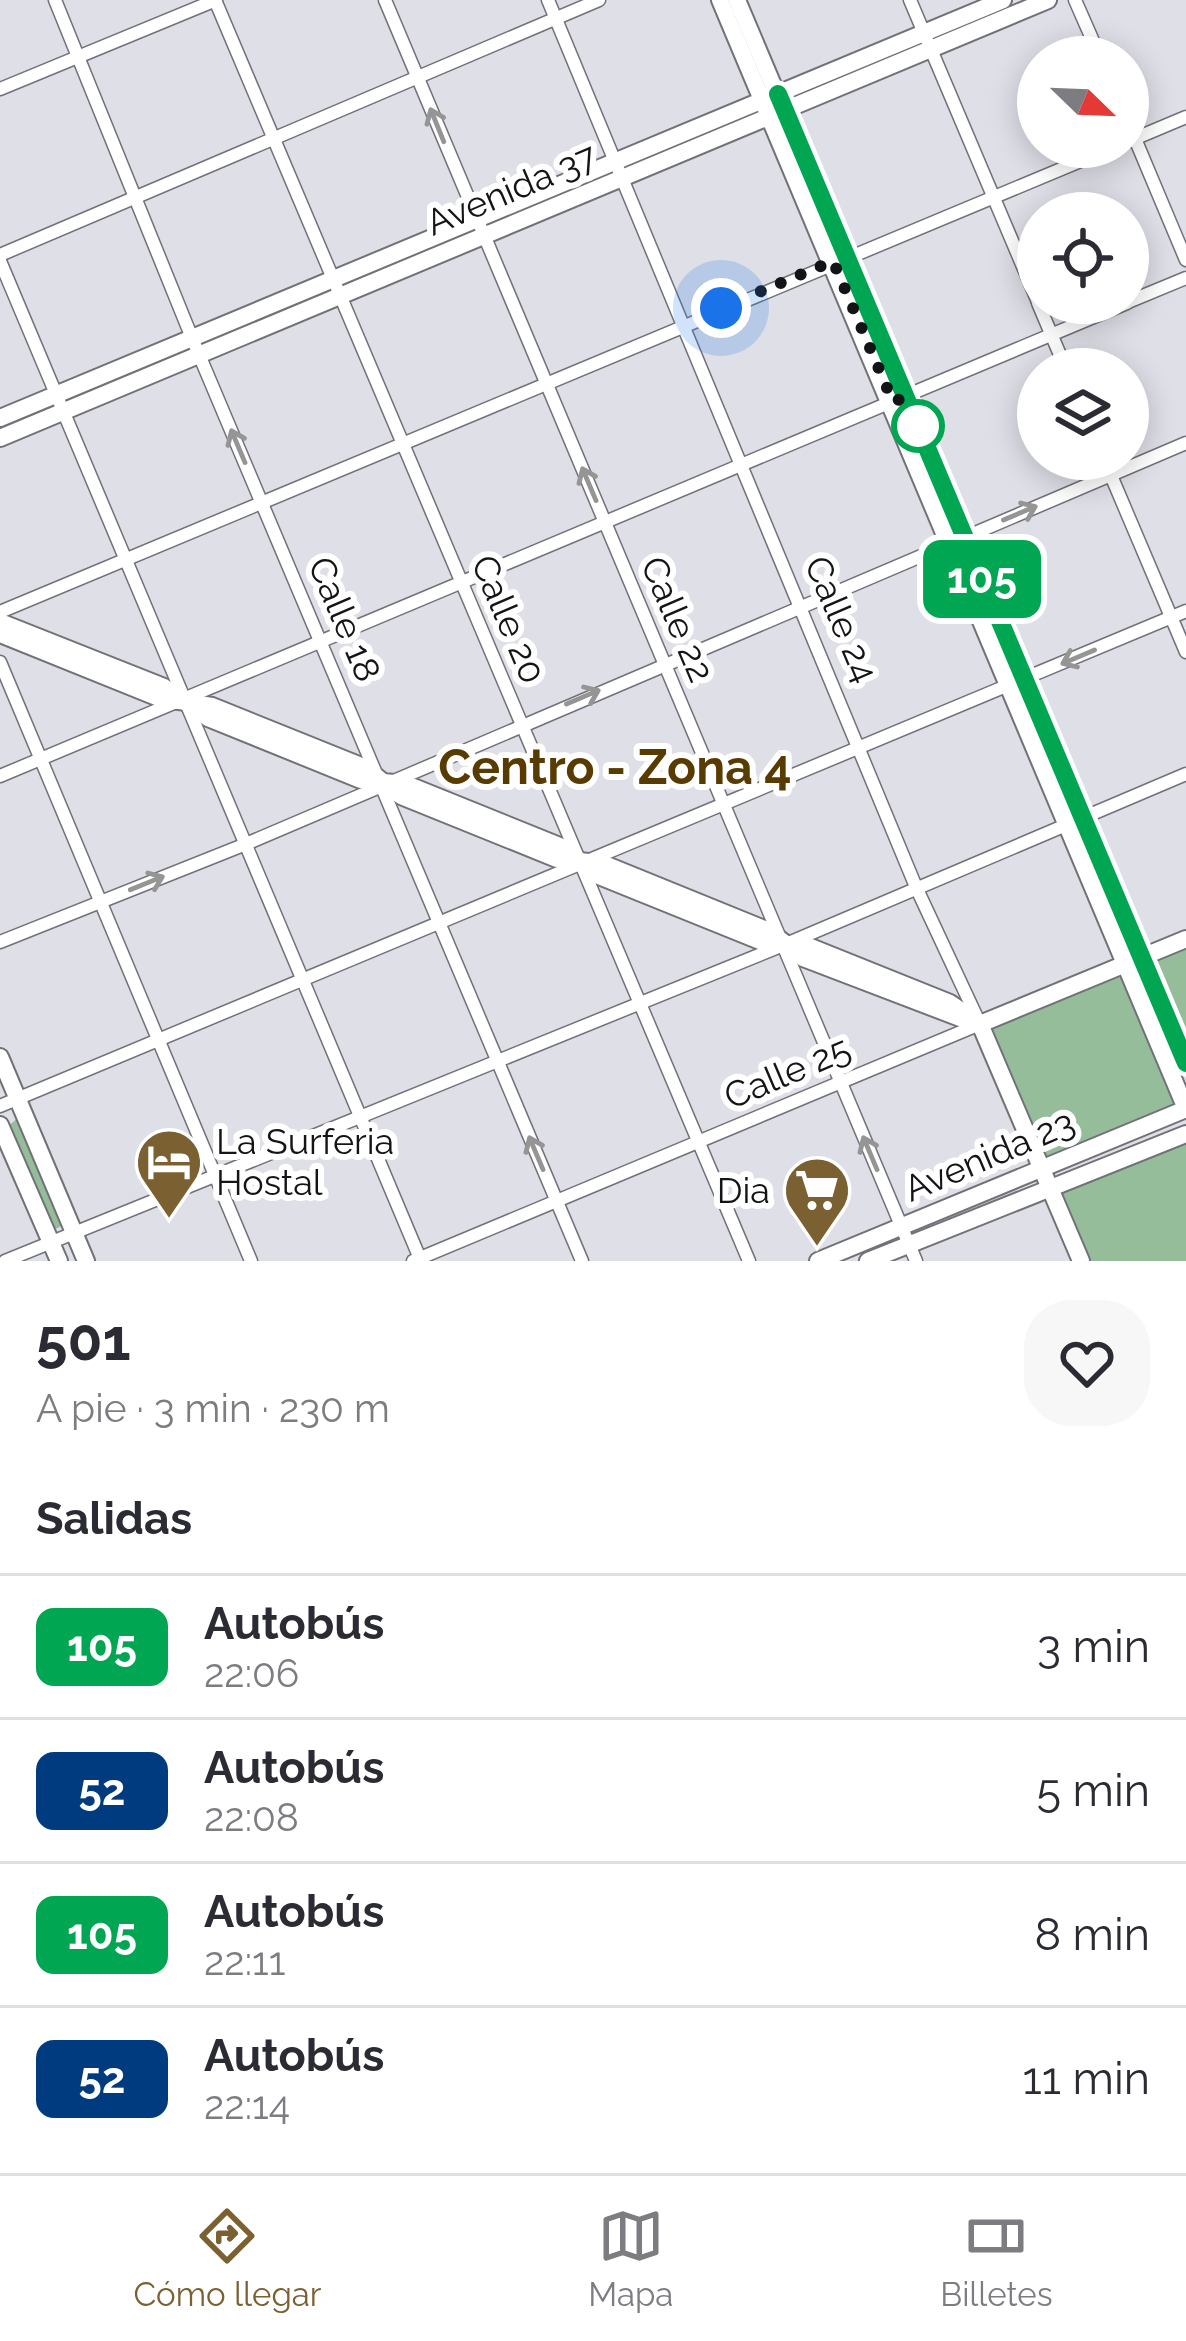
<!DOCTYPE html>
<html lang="es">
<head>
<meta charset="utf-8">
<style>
  body { margin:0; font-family:Raleway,sans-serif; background:#f7f7f7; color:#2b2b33; height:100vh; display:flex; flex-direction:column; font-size:45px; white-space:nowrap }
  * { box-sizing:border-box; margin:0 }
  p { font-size:39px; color:#7c7c81 }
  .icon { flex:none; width:66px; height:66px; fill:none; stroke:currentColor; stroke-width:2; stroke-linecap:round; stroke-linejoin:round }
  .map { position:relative; height:1261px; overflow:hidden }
  .sheet { display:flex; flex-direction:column; background:#fff; flex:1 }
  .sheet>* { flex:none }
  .badge { padding:0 24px; border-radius:18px; font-size:42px; line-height:78px }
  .needle { width:78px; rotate:113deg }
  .controls { position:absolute; left:1017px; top:36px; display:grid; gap:24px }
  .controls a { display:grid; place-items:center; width:132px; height:132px; border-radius:50%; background:#fff; box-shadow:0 6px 30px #0003; font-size:60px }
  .you { position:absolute; width:60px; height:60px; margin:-30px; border:9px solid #fff; border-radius:50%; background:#1a73e8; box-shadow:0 0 0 18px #1a73e833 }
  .map>.badge { position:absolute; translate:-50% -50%; box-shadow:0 0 0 6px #fff }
  h2 { padding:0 36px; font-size:45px; line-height:108px }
  .round { display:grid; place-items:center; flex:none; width:126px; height:126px; border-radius:48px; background:#f7f7f7 }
  .overview { display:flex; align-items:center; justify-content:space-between; height:204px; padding:0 36px }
  h1 { font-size:57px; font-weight:700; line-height:90px }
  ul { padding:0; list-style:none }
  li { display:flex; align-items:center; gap:36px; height:144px; padding:0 36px; border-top:3px solid #e1e1e2 }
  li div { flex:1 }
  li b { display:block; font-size:45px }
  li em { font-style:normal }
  li .badge { min-width:132px; font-weight:700; text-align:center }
  .dock { display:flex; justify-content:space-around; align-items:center; height:168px; border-top:3px solid #e1e1e2; background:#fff; font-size:33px; color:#7c7c81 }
  .dock a { display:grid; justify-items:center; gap:6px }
  .dock .current { color:#7b6032 }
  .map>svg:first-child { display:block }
  .green { fill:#95bd9a }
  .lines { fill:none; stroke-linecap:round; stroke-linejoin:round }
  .street-casing { stroke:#717278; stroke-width:15 }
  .secondary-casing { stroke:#717278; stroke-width:20 }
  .street { stroke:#fff; stroke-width:12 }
  .secondary { stroke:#fff; stroke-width:16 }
  .oneway { stroke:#959596 }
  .line-casing { stroke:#fff; stroke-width:27 }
  .line { stroke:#00a651; stroke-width:18 }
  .walk { stroke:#131416; stroke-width:12; stroke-dasharray:0 21.6 }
  .stop-dot { fill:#fff; stroke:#00a651; stroke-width:6 }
  .labels { text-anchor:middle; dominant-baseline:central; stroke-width:12; stroke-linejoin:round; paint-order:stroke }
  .street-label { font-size:36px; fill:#131416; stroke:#fff }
  .poi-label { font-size:36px; fill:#131416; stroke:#fff; text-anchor:start }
  .district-label { font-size:48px; font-weight:bold; fill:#583b00; stroke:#fff }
</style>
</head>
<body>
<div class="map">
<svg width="1186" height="1261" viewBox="0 0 1186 1261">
  <rect width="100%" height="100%" fill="#dedfe7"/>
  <!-- green -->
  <g class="green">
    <path d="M1186,947V1049L1150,962Z"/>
    <path d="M1122,973L1177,1105L1043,1161L989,1029Z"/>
    <path d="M19,1117L65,1224L54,1230L7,1127Z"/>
    <path d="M1186,1142V1261H1087L1058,1193Z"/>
  </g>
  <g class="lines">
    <!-- street casing -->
    <g class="street-casing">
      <g id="street">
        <path d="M55,0L192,338L582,1261"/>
        <path d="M215,0L749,1261"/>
        <path d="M385,0L916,1261"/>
        <path d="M910,0L1038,302"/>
        <path d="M1075,0L1100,57"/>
        <path d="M0,89L216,0"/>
        <path d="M1128,122L1186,260"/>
        <path d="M1129,141L1186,117"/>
        <path d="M0,255L599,0"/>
        <path d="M0,261L421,1261"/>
        <path d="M1128,302L1186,278"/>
        <path d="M1038,303L1066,369"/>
        <path d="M1104,459L1186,652"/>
        <path d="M0,612L1114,147"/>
        <path d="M0,662L251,1261"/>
        <path d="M0,776L1127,303"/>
        <path d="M0,942L246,844L1186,443"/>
        <path d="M0,1106L1186,611"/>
        <path d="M5,1261L786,944L1186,774"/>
        <path d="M413,1261L980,1024L916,887L548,0"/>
      </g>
    </g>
    <!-- secondary casing -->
    <g class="secondary-casing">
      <g id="secondary">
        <path d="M720,0L1186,1109L818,1261"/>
        <path d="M737,0L1186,1063"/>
        <path d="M0,418L1003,0"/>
        <path d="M0,438L1048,0"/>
        <path d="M0,622L164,687L186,702L212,706L366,768L383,782L406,784L562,847L580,861L604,864L769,931L786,944L808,946L950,1003L980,1024"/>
        <path d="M0,634L159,698L186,702L208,718L361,780L383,782L401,796L557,859L580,861L599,876L765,943L786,944L803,958L968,1021"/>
        <path d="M980,1024L1081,1261"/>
        <path d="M980,1024L1186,939"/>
        <path d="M0,1057L86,1261"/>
        <path d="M0,1125L59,1261"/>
        <path d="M868,1261L1186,1134"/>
      </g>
    </g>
    <!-- street -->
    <use href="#street" class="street"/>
    <!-- secondary -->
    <use href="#secondary" class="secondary"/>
  </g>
  <!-- one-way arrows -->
  <defs><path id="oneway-shaft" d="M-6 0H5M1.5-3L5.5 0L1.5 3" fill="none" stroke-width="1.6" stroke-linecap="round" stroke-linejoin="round" transform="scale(3)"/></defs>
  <g class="oneway">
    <use href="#oneway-shaft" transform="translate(437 125) rotate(-112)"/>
    <use href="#oneway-shaft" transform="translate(238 446) rotate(-113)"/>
    <use href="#oneway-shaft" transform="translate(589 484) rotate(-113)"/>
    <use href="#oneway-shaft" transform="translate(1020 513) rotate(-23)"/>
    <use href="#oneway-shaft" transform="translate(1078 657) rotate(157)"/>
    <use href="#oneway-shaft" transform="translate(583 697) rotate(-23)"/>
    <use href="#oneway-shaft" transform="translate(147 883) rotate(-22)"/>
    <use href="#oneway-shaft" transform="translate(536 1153) rotate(-113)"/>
    <use href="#oneway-shaft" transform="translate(870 1153) rotate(-113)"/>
  </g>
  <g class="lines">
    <!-- line casing -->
    <g class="line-casing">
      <path id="line" d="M778,94L1186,1063"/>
    </g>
    <!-- line -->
    <use href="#line" class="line"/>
    <!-- walk -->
    <path class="walk" d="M721,308L833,261L893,402L905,397L920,432L918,426"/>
  </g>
  <!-- icons -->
  <defs>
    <g id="hotel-pin" transform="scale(3.45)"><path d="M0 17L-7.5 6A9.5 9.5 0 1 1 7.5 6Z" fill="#7b6032" stroke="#fff"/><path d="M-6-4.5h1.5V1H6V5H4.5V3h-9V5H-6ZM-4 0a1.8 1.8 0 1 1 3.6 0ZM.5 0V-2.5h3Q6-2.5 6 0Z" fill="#fff"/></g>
    <g id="supermarket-pin" transform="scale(3.45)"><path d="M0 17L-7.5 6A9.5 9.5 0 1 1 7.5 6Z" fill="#7b6032" stroke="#fff"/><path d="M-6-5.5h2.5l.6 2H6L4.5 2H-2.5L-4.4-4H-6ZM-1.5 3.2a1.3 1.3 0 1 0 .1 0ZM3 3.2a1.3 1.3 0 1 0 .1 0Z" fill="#fff"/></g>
  </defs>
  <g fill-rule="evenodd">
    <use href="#hotel-pin" x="169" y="1162"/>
    <use href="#supermarket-pin" x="817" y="1190"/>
  </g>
  <!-- markers -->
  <circle class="stop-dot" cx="918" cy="426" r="24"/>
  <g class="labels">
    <!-- street labels -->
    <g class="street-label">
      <text transform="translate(511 189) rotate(-23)">Avenida 37</text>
      <text transform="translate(345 619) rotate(67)">Calle 18</text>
      <text transform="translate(509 619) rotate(67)">Calle 20</text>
      <text transform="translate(678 619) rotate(67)">Calle 22</text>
      <text transform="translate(842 619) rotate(67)">Calle 24</text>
      <text transform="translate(787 1072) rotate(-23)">Calle 25</text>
      <text transform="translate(989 1155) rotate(-23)">Avenida 23</text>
    </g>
    <!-- poi labels -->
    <g class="poi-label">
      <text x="216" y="1141">La Surferia<tspan x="216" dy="41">Hostal</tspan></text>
      <text x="770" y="1190" text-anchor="end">Dia</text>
    </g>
    <!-- district labels -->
    <g class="district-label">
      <text x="615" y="767">Centro - Zona 4</text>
    </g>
  </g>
</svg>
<div class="controls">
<a><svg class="needle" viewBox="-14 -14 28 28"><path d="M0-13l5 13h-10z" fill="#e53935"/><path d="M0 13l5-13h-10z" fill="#7c7c81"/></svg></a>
<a><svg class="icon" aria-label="locate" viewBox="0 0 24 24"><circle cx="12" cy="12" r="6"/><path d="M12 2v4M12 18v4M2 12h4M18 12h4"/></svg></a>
<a><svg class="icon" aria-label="layers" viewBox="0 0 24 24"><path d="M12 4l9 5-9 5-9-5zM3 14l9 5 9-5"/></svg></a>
</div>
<div class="you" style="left:721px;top:308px"></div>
<b class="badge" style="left:982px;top:579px;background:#00a651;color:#fff">105</b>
</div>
<section class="sheet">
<div class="overview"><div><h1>501</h1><p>A pie · 3 min · 230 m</p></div><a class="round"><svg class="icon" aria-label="heart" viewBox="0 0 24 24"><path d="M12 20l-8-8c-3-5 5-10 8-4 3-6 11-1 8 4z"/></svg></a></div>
<h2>Salidas</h2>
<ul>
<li><span class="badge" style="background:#00a651;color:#fff">105</span><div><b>Autobús</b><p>22:06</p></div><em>3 min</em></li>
<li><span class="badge" style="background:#003b80;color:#fff">52</span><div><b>Autobús</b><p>22:08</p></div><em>5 min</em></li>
<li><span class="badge" style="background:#00a651;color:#fff">105</span><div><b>Autobús</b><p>22:11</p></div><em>8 min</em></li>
<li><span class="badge" style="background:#003b80;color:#fff">52</span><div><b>Autobús</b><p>22:14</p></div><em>11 min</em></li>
</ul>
</section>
<nav class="dock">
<a class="current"><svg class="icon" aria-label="directions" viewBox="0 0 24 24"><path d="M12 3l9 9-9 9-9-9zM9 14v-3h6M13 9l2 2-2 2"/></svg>Cómo llegar</a>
<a><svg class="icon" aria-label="map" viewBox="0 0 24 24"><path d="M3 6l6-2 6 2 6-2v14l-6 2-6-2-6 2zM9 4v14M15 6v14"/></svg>Mapa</a>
<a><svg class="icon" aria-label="tickets" viewBox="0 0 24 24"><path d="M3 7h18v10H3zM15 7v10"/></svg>Billetes</a>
</nav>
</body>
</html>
